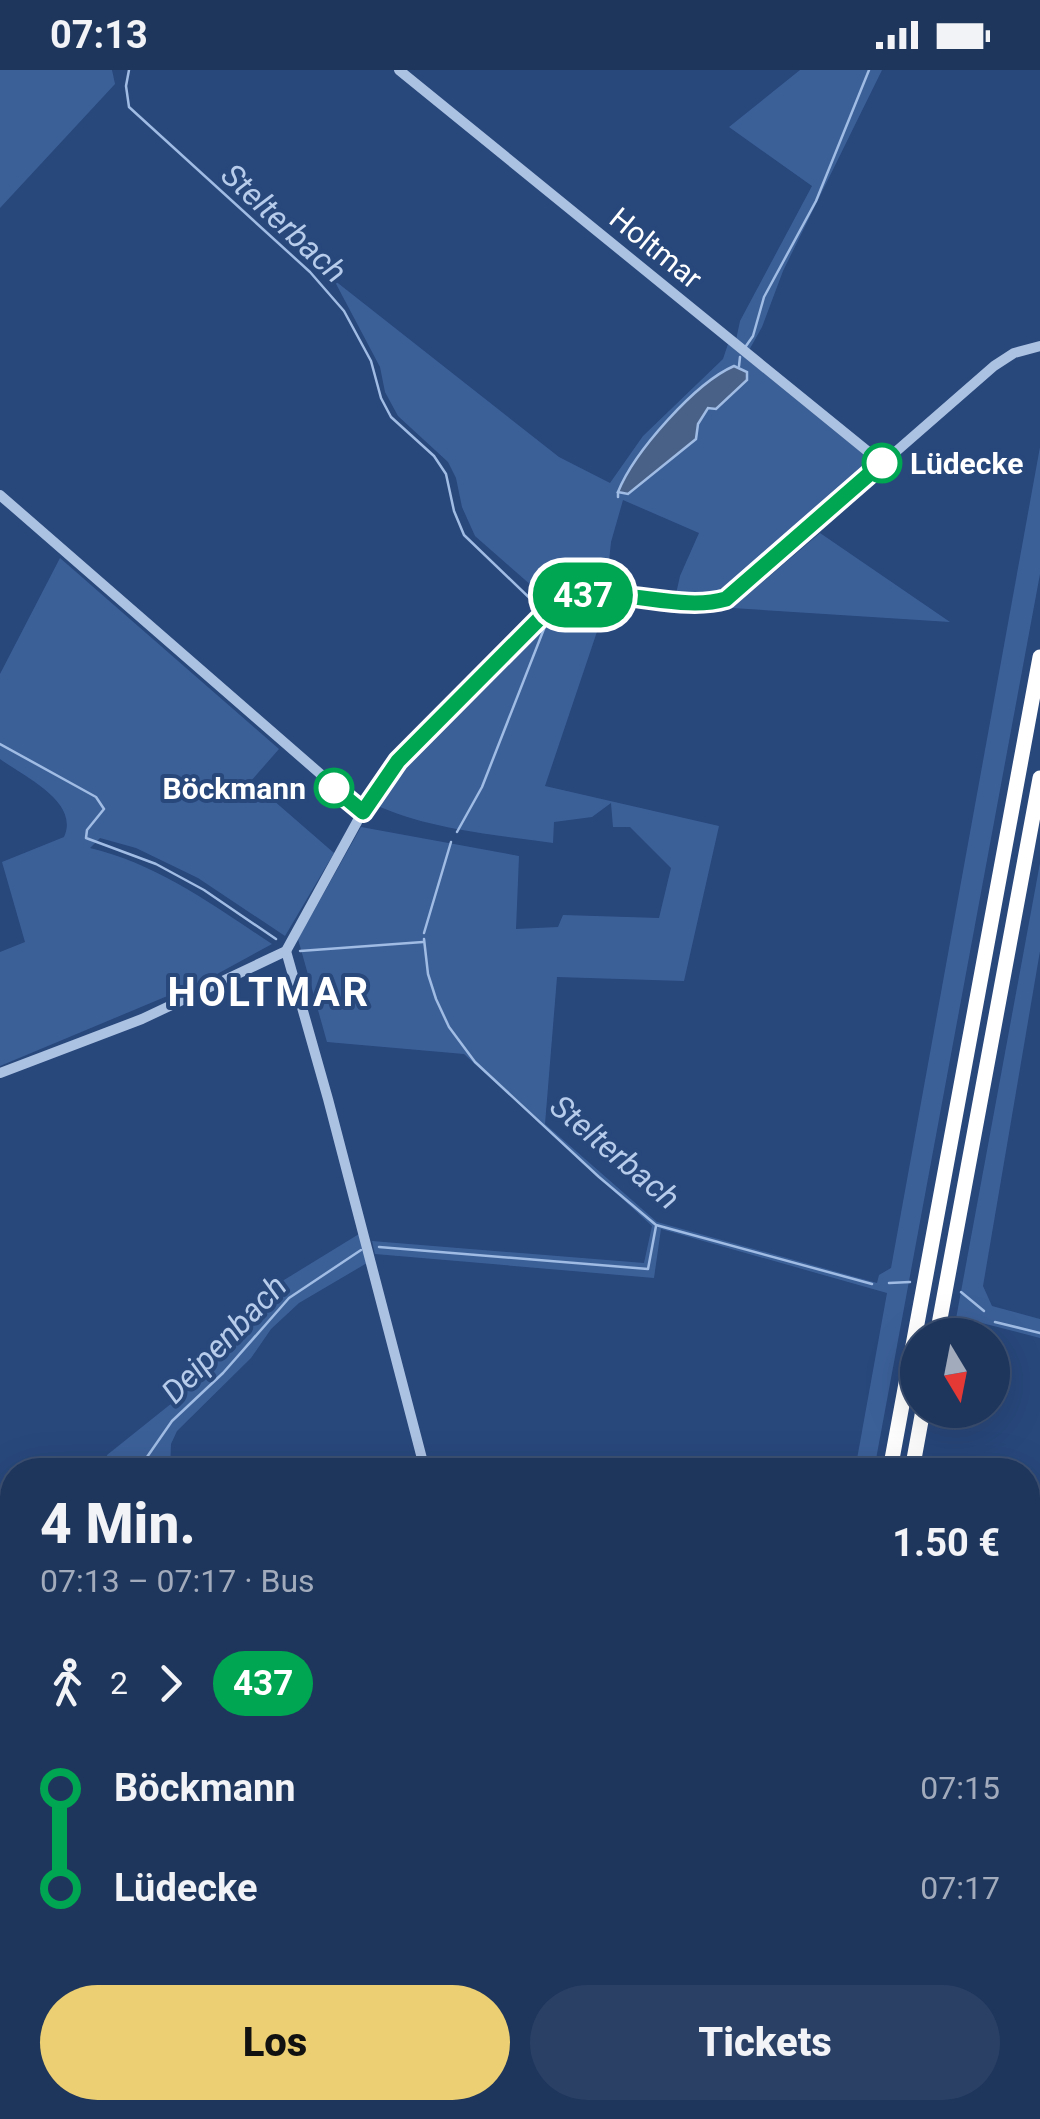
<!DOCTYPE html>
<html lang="de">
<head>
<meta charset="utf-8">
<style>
  body { margin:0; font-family:Roboto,sans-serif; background:#2b4065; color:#f1f3f6; height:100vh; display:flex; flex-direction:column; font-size:38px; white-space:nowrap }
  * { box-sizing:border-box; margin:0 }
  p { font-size:32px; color:#a1abbb }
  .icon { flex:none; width:55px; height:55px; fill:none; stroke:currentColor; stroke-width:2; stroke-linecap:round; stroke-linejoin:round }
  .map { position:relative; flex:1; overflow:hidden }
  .drawer { position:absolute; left:0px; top:1388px; width:1040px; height:662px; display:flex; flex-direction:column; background:#1e355c; border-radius:40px 40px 0 0; box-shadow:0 10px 40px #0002,0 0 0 2px #3c5072 }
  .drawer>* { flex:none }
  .badge { padding:0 20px; border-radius:32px; font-size:35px; line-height:65px }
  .needle { width:65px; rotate:170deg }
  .buttons { position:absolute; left:900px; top:1248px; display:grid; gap:20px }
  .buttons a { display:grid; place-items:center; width:110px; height:110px; border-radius:50%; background:#1e355c; box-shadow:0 10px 40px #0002,0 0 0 2px #3c5072; font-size:50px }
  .map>.badge { position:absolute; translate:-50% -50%; box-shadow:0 0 0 5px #fff }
  .legs { display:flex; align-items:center; gap:15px; height:110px; padding:0 40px; font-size:32px }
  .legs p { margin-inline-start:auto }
  .overview { display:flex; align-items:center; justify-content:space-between; height:170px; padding:0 40px }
  h1 { font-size:55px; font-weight:800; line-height:75px }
  .action { display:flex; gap:20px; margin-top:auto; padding:20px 40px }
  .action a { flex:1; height:115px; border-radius:60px; background:#ebcf72; color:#111; font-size:40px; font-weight:800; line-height:115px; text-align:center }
  .action a+a { background:#2b4065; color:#f1f3f6 }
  ul { padding:0 40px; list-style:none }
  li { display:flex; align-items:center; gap:35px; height:100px; font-size:38px }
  li i { display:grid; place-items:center; width:15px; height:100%; margin:0 12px; background:currentColor }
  li i::after { content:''; width:25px; height:25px; margin:-12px; border:8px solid; border-radius:50%; background:#1e355c }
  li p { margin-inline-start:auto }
  li:first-child i { background:linear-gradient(#0000 50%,currentColor 0) }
  li:last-child i { background:linear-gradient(currentColor 50%,#0000 0) }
  .status { display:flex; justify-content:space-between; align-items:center; height:70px; padding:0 50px; background:#1e355c; direction:ltr }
  .status svg { height:28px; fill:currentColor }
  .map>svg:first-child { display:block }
  .green { fill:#3b6098 }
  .water { fill:#4a6187; stroke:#a0bce4; stroke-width:2.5 }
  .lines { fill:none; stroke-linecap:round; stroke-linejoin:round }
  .stream { stroke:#a0bce4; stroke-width:2.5 }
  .river { stroke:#4a6187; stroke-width:18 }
  .minor { stroke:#acc2e3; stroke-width:10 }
  .highway { stroke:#fff; stroke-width:15 }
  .line-1-casing { stroke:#fff; stroke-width:22 }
  .line-1 { stroke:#00a651; stroke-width:15 }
  .stop-1-dot { fill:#fff; stroke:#00a651; stroke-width:5 }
  .labels { text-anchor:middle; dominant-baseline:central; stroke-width:8; stroke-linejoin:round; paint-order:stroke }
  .street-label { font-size:30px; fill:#fff; stroke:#28477b }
  .stop-label { font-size:30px; font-weight:bold; fill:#fff; stroke:#28477b; text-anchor:start }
  .water-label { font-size:32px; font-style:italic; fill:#b7cceb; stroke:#28477b }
  .district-label { font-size:40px; font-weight:bold; letter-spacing:2.5px; fill:#fff; stroke:#28477b }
</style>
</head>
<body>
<div class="status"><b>07:13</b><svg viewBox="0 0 49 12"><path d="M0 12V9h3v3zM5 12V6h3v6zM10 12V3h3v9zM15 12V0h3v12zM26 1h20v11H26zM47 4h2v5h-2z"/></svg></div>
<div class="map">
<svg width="1040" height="2049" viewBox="0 0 1040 2049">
  <rect width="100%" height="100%" fill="#28477b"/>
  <!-- green -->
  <g class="green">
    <path d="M0,0H112L115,14L0,138Z"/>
    <path d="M800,0H882L783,201L762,257L748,282L736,270L740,251L812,116L729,57Z"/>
    <path d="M334,210L559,387L610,413L643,366L723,289L728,274L874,393L738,514L715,526L676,524L680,506L699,463L623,430L611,472L606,520L571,517L548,530L475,466L462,437L456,408L448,392L398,346L385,322L380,297Z"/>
    <path d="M1040,377V504L874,1400H855L887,1223L661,1159L654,1208L375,1184L372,1171L644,1193L652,1156L464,984L327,972L298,869L361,757L519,786L516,859L558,857L563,845L659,848L671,798L630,757H613L611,733L592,747L554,752L553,773C497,765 425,759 374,734L399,696L552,540L578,528L608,529L545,716L719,756L684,911L557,907L545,1054L657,1152L877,1213L879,1205L891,1198Z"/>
    <path d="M820,463L950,552L717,537L739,532Z"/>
    <path d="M60,488L279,679L251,711L334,783L285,866L198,808L136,778L100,768L90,778C158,794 214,836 272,874L208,909L0,996V882L25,872L2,792L64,767C80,732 25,707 0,689V604Z"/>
    <path d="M1040,793V881L983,1216L992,1236L1040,1249V1268L978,1252L970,1265H953Z"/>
    <path d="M359,1164L367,1193L299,1233L271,1259L251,1288L177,1361L171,1374L170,1400H106L109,1397L107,1385L172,1333L230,1277L271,1218Z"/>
    <path d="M465,2038H585L582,2049H440Z"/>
  </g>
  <!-- water -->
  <path class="water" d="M734,296L747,302V310L716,339L708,338L698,354L696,369L628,424L618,422C634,382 695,313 734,296Z"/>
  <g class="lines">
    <!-- stream -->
    <g class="stream">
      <path d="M129,0L126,16L129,37L310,202L344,241L371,291L381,328L391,347L434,386L446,404L454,441L464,465L541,539"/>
      <path d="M746,276L753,266L764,227L816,131L869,0"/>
      <path d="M739,296L740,287"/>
      <path d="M618,427V422"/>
      <path d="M0,674L96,727L104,739L87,760L86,768L156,794L204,820L276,869"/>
      <path d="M457,762L482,717L549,546"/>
      <path d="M424,863L451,772"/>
      <path d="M424,869L428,904L436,929L449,957L475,992L599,1107L656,1155L872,1214"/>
      <path d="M300,881L423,872"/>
      <path d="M379,1177L648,1199L656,1156"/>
      <path d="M889,1213L910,1212"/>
      <path d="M961,1222L984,1241"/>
      <path d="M995,1252L1040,1263"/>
      <path d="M130,1400L132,1395L147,1387L172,1351L223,1303L289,1228L361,1180"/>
      <path d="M0,1575L12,1563"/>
    </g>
    <!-- river -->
    <path class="river" d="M1028,2015H1040"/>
    <!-- minor -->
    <g class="minor">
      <path d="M399,0L882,393"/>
      <path d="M0,425L363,741"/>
      <path d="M286,881L328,1029L425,1400"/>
      <path d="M0,1003L142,949L286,881L363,741L398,691L550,537C599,506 672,545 727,529L994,296L1014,283L1040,276"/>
      <path d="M1028,1841L1040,1835"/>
      <path d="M998,2038L1000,2049"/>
      <path d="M585,2049L587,2038"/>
    </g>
    <!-- highway -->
    <g class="highway">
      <path d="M937,1265L1040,708"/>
      <path d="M890,1400L1040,587"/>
      <path d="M912,1400L923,1340"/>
      <path d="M770,2049L772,2038"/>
      <path d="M792,2049L794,2038"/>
    </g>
  </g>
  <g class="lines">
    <!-- line-1 casing -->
    <g class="line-1-casing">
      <path id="line-1" d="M334,718L363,742L398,691L550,538C598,505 672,545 726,529L882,393"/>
    </g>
    <!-- line-1 -->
    <use href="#line-1" class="line-1"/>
  </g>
  <!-- markers -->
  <g class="stop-1-dot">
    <circle cx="882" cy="393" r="18"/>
    <circle cx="334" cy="718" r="18"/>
  </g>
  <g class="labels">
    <!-- street labels -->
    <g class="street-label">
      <text transform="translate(656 178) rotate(39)">Holtmar</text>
    </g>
    <!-- stop labels -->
    <g class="stop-label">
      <text x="910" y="393">Lüdecke</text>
      <text x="306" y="718" text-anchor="end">Böckmann</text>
    </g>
    <!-- water labels -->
    <g class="water-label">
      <text transform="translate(284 153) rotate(43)">Stelterbach</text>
      <text transform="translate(615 1082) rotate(40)">Stelterbach</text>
      <text transform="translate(224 1269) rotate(-46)">Deipenbach</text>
    </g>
    <!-- district labels -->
    <g class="district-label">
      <text x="269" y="922">HOLTMAR</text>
    </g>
  </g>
</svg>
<div class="buttons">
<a><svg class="needle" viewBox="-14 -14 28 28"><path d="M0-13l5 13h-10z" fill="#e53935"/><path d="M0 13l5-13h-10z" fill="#a1abbb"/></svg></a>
</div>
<b class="badge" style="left:583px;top:525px;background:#00a651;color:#fff">437</b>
<section class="drawer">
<div class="overview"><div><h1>4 Min.</h1><p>07:13 – 07:17 · Bus</p></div><b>1.50 €</b></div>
<div class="legs"><svg class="icon" aria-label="walk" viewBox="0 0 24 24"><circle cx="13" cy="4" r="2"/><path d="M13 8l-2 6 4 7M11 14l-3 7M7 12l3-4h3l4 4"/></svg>2<svg class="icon" aria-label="forward" viewBox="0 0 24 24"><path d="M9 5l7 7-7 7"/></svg><b class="badge" style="background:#00a651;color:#fff">437</b></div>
<ul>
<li><i style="color:#00a651"></i><b>Böckmann</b><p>07:15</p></li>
<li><i style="color:#00a651"></i><b>Lüdecke</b><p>07:17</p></li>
</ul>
<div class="action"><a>Los</a><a>Tickets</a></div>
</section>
</div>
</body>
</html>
